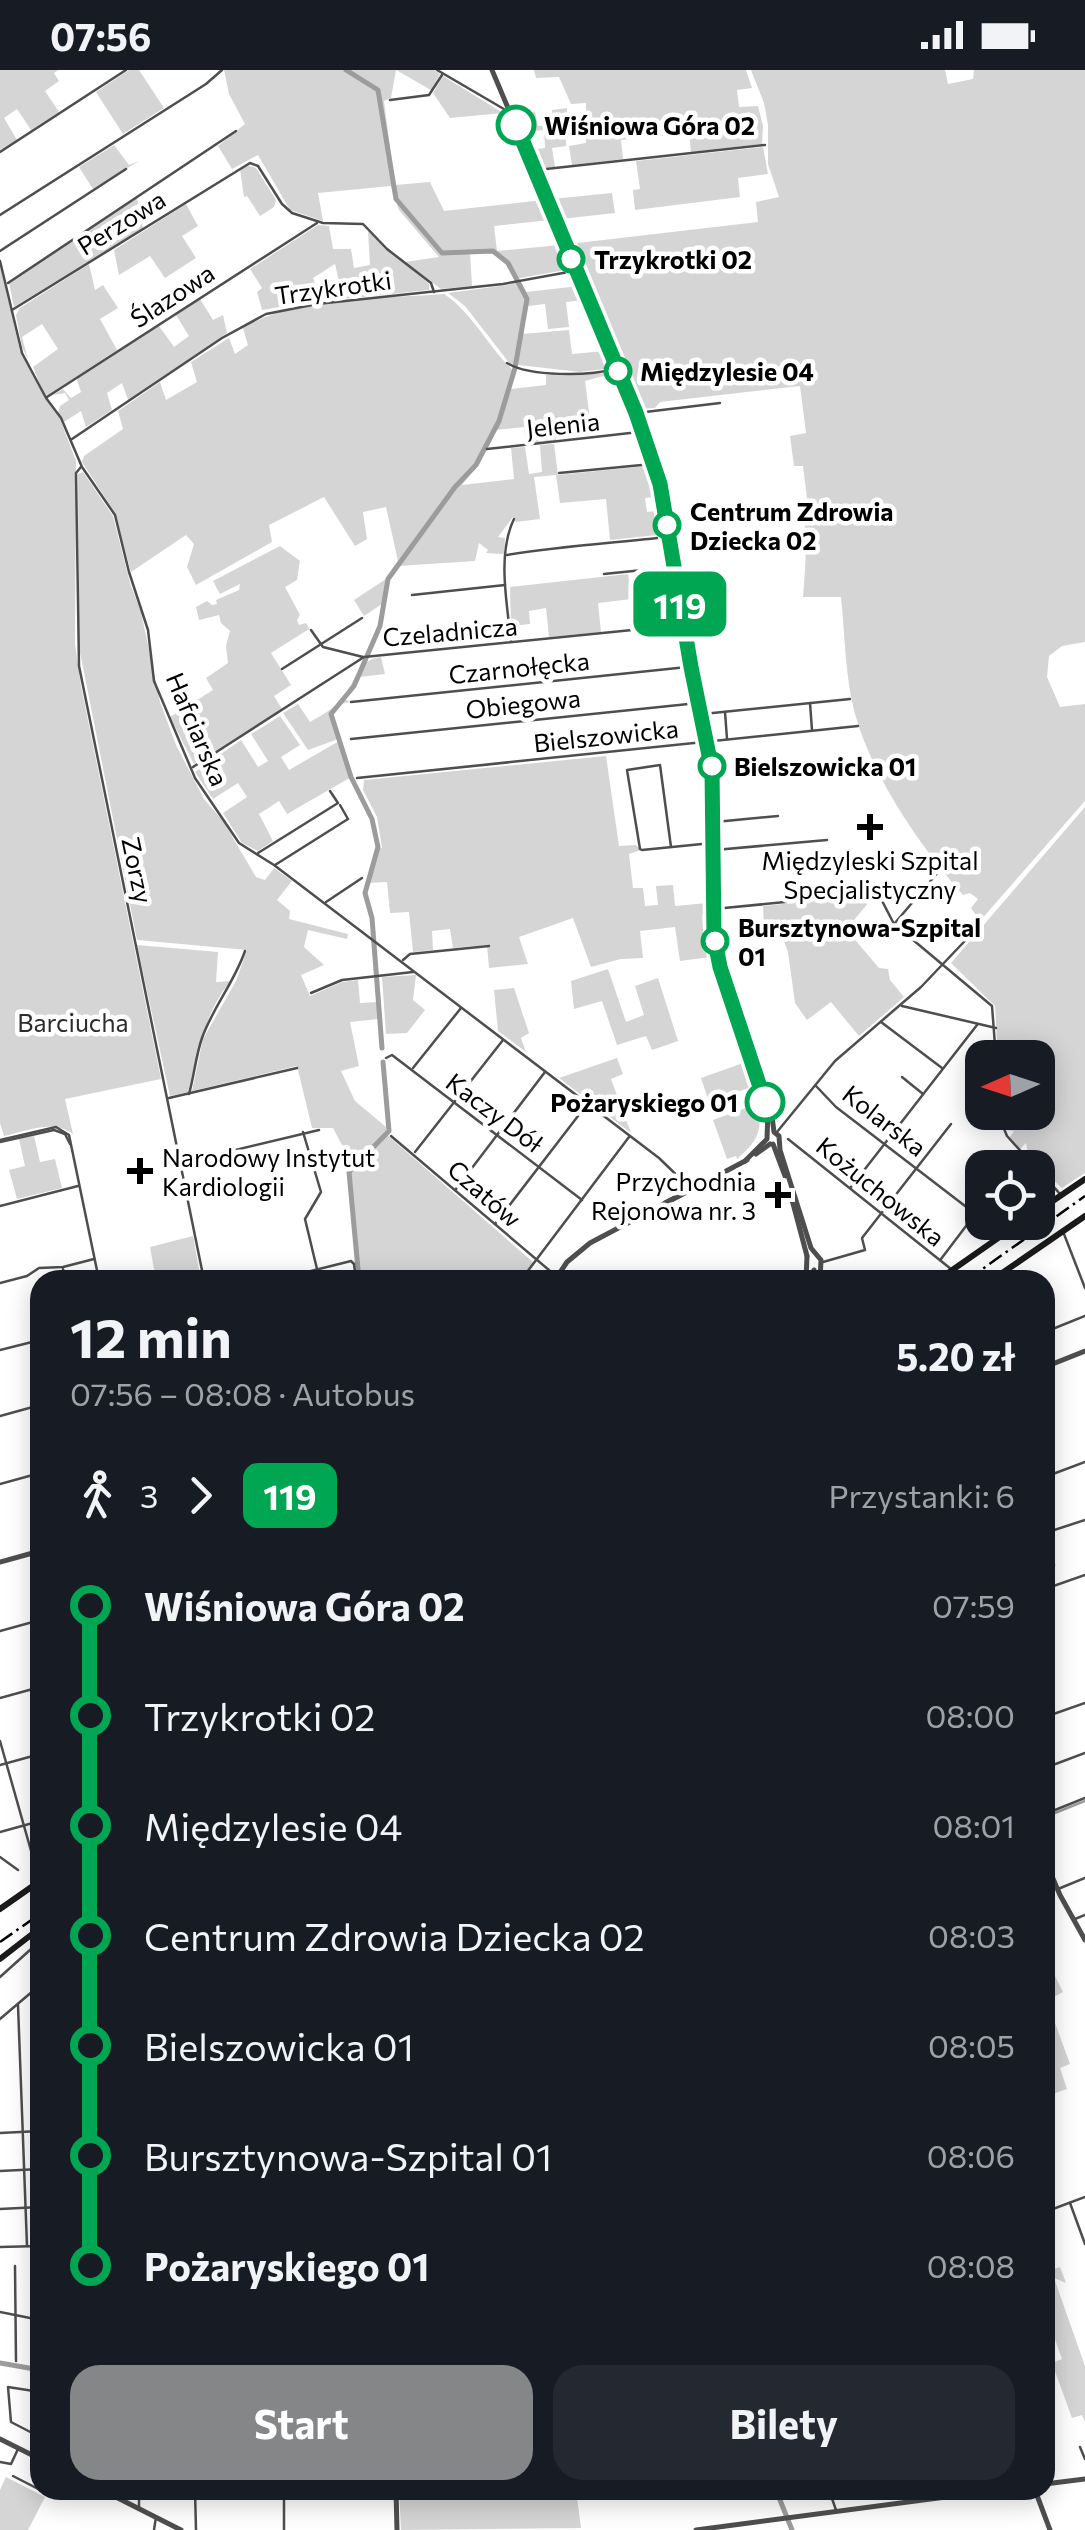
<!DOCTYPE html>
<html lang="pl">
<head>
<meta charset="utf-8">
<style>
  body { margin:0; font-family:Commissioner,sans-serif; background:#242831; color:#f1f3f6; height:100vh; display:flex; flex-direction:column; font-size:38px; white-space:nowrap }
  * { box-sizing:border-box; margin:0 }
  p { font-size:32px; color:#9ea1a6 }
  .icon { flex:none; width:55px; height:55px; fill:none; stroke:currentColor; stroke-width:2; stroke-linecap:round; stroke-linejoin:round }
  .map { position:relative; flex:1; overflow:hidden }
  .panel { position:absolute; left:30px; top:1200px; width:1025px; height:1230px; display:flex; flex-direction:column; background:#171b24; border-radius:30px; box-shadow:0 5px 25px #0003 }
  .panel>* { flex:none }
  .badge { padding:0 20px; border-radius:15px; font-size:35px; line-height:65px }
  .needle { width:65px; rotate:267deg }
  .tools { position:absolute; left:965px; top:970px; display:grid; gap:20px }
  .tools a { display:grid; place-items:center; width:90px; height:90px; border-radius:20px; background:#171b24; box-shadow:0 5px 25px #0003; font-size:50px }
  .map>.badge { position:absolute; translate:-50% -50%; box-shadow:0 0 0 5px #fff }
  .legs { display:flex; align-items:center; gap:15px; height:110px; padding:0 40px; font-size:32px }
  .legs p { margin-inline-start:auto }
  .overview { display:flex; align-items:center; justify-content:space-between; height:170px; padding:0 40px }
  h1 { font-size:55px; font-weight:700; line-height:75px }
  .button { display:flex; gap:20px; margin-top:auto; padding:20px 40px }
  .button a { flex:1; height:115px; border-radius:30px; background:#858687; color:#fff; font-size:40px; font-weight:700; line-height:115px; text-align:center }
  .button a+a { background:#242831; color:#f1f3f6 }
  ul { padding:0 40px; list-style:none }
  li { display:flex; align-items:center; gap:35px; height:110px; font-size:38px }
  li i { display:grid; place-items:center; width:15px; height:100%; margin:0 12px; background:currentColor }
  li i::after { content:''; width:25px; height:25px; margin:-12px; border:8px solid; border-radius:50%; background:#171b24 }
  li p { margin-inline-start:auto }
  li:first-child i { background:linear-gradient(#0000 50%,currentColor 0) }
  li:last-child i { background:linear-gradient(currentColor 50%,#0000 0) }
  .status { display:flex; justify-content:space-between; align-items:center; height:70px; padding:0 50px; background:#171b24; direction:ltr }
  .status svg { height:28px; fill:currentColor }
  .map>svg:first-child { display:block }
  .green { fill:#d5d5d5 }
  .lines { fill:none; stroke-linecap:round; stroke-linejoin:round }
  .stream { stroke:#9c9c9c; stroke-width:2.5 }
  .canal { stroke:#9c9c9c; stroke-width:5 }
  .minor { stroke:#4e4e4e; stroke-width:2.5 }
  .tertiary { stroke:#4e4e4e; stroke-width:5 }
  .secondary { stroke:#1b1b1b; stroke-width:6 }
  .rail { stroke:#000; stroke-width:2.5; stroke-dasharray:15 5 2.5 5; stroke-linecap:butt }
  .line-1-casing { stroke:#fff; stroke-width:22 }
  .line-1 { stroke:#00a651; stroke-width:15 }
  .stop-1-dot { fill:#fff; stroke:#00a651; stroke-width:5 }
  .poi-dot { fill:#000; stroke:#fff; stroke-width:4 }
  .labels { text-anchor:middle; dominant-baseline:central; stroke-width:9; stroke-linejoin:round; paint-order:stroke }
  .stop-label { font-size:25px; font-weight:bold; fill:#000; stroke:#fff; text-anchor:start }
  .street-label { font-size:25px; fill:#000; stroke:#fff }
  .poi-label { font-size:25px; fill:#000; stroke:#fff }
  .park-label { font-size:25px; fill:#2c2c2c; stroke:#fff }
</style>
</head>
<body>
<div class="status"><b>07:56</b><svg viewBox="0 0 49 12"><path d="M0 12V9h3v3zM5 12V6h3v6zM10 12V3h3v9zM15 12V0h3v12zM26 1h20v11H26zM47 4h2v5h-2z"/></svg></div>
<div class="map">
<svg width="1085" height="2460" viewBox="0 0 1085 2460">
  <rect width="100%" height="100%" fill="#fff"/>
  <!-- green -->
  <g class="green">
    <path d="M0,0H58L54,3L59,11L45,21L59,42L31,60L17,39L4,48L17,70L0,80Z"/>
    <path d="M129,0H139L164,38L123,64L96,22Z"/>
    <path d="M224,0H434L440,4L431,20L396,0L391,28L384,31L395,115L430,112L444,141L543,130L550,150L494,156L497,181L560,175L571,199L515,209L505,193L492,183H470L472,216L441,219L405,192L439,187L399,140L391,116L318,123L323,151L290,140L258,85L232,99L218,76L245,54L229,24Z"/>
    <path d="M534,0H746L752,18L737,20L739,37L758,36L763,56L762,74L691,82L689,63L621,70L623,89L572,95L569,76L586,73V33L571,34L559,7L536,8Z"/>
    <path d="M751,0H945L948,14L973,9L974,0H1085V572L1062,576L1049,586L1047,607L1060,637L1085,634V731L980,851L971,838L978,829L970,823L963,825C920,776 873,708 855,644C845,607 845,565 841,527H803C805,502 807,479 805,454L816,439L808,436L803,396H794L790,366L806,363L800,316L660,332L655,338L639,339L569,174L758,152L756,132L779,127L768,94V55L764,33Z"/>
    <path d="M443,6L503,43L450,48L433,23Z"/>
    <path d="M567,38L566,76L552,78L555,97L538,99L530,80L545,78L544,60L523,62L515,43L535,42L538,56L552,55V40Z"/>
    <path d="M114,75L129,95L139,91L93,119L79,97Z"/>
    <path d="M763,77L768,104L738,108L740,127L635,140L633,120L640,119L636,91Z"/>
    <path d="M247,95L256,98L276,130L274,137L260,146L247,126L244,127L240,99Z"/>
    <path d="M612,123L615,143L561,149L552,129Z"/>
    <path d="M137,128L143,158L14,237L9,213Z"/>
    <path d="M186,134L198,156L182,166L196,188L165,208L150,186L119,205L114,180Z"/>
    <path d="M318,155L329,156L333,179H351L354,198L370,195L368,161L429,214V220L343,229L335,194L313,208L320,226L310,232L262,240L257,222L262,218L250,199Z"/>
    <path d="M89,194L95,220L103,215L118,238L100,249L117,280L45,327L33,297L58,279L42,254L22,267L28,289L22,277L16,245L20,238Z"/>
    <path d="M0,195L20,281L45,329L60,349L76,391L75,574L81,616L161,1009L65,1029L73,1064C53,1049 27,1061 4,1066L0,1053Z"/>
    <path d="M520,210L526,222L579,216L584,230L566,232L569,257L548,259L545,234L528,236L522,264L569,260L572,284L605,281L612,298L580,302L510,294L465,236L448,223L508,215Z"/>
    <path d="M444,224C475,245 488,278 515,302L511,319L546,315V305L614,303L585,311L590,349L555,353L556,371L526,374L524,357L496,360L476,397L462,415L514,409L511,378L525,377L529,404L542,402L540,375L554,374L558,405L646,396L654,427L645,428L647,442L656,441L657,465L610,470L606,429L560,433L556,405L534,407L540,449L516,452L513,447L498,467L505,468L504,484L486,483L488,480L479,473L475,491L398,496L389,512L385,532L364,546L354,530L386,509L398,491L386,437L363,442L367,469L355,476L324,427L269,455L272,472L196,515L187,497L194,474L186,465L131,502L115,443L82,392L84,386L123,359L118,341L160,312L166,330L197,312L191,292L229,268L235,284L248,275L243,258C295,226 384,229 444,224Z"/>
    <path d="M200,229L213,250L223,245L227,263L128,330L122,313L107,323L112,340L86,357L81,341L64,352L58,343L60,336L69,330L65,323L53,325L63,319L71,328L81,322L77,310L79,307L159,256L174,277L189,266L176,245Z"/>
    <path d="M83,402L113,446L130,513L141,542L160,632L176,675L204,729L223,751L256,807L265,810L274,798L292,811L277,830L290,841L289,849L348,864L347,869L308,860L304,877L324,895L301,905L310,926L342,912L358,910L360,933L377,932L378,949L350,952L359,996L341,1001L355,1031L386,1057V1064L534,1193L518,1210H361L348,1102L352,1094L333,1058H312L297,996L192,1021L203,969L236,911L247,880L137,870L79,577L78,404Z"/>
    <path d="M280,476L300,491L297,510L285,517L300,545L297,550L299,555L306,553L309,559L271,583L291,615L274,626L282,639L194,694L170,647L213,620L206,608L228,593L226,576L230,561L221,553L219,545L199,550L196,537L207,531L212,535L217,534L216,530L239,520L240,514L220,524L213,511Z"/>
    <path d="M628,504L632,529L598,533L601,562L549,567L546,538L529,541L530,554L511,556L510,517Z"/>
    <path d="M381,587L385,604L360,607L345,629L350,632L340,634L332,644L341,668L308,680L283,643L298,634L310,652C320,646 330,641 338,633C355,616 357,589 381,587Z"/>
    <path d="M280,646L300,675L281,687L289,700L341,670L353,706L287,744L279,731L259,744L273,771L258,781L242,773L223,743L247,727L238,713L213,729L195,702L241,670L258,697L268,691L251,664Z"/>
    <path d="M606,686L619,776L636,775L641,780L629,784L633,818H643L645,836L658,835L656,816L673,815L675,836L707,833L708,844L702,845L706,883L710,887L680,891L675,857L640,861L643,888L621,889L591,897L573,848L519,867L528,894L489,898L487,875L453,878L450,859L432,861L433,880L413,882L409,842L390,843L387,812L367,813L376,779L382,778L377,747L363,720L364,710Z"/>
    <path d="M1085,737V1103L1062,1118L1029,1088L1026,1073L1020,1079L1010,1067L1014,1061L1006,1060L999,1043L1038,1042V988L998,987L995,936L951,893Z"/>
    <path d="M875,825L843,863L850,864L879,898L888,899L890,910L904,927L859,966L831,932L807,950L795,933L788,882L780,860L764,857L763,836Z"/>
    <path d="M137,875L218,882L216,912L231,911C204,942 198,984 188,1022L170,1026Z"/>
    <path d="M608,899L626,952L644,945L635,916L658,908L678,971L652,980L646,966L617,975L602,931L574,939L571,911Z"/>
    <path d="M416,905L413,930L425,940L407,963L386,964L382,907Z"/>
    <path d="M514,918L529,963L521,968L526,982L498,961L494,920Z"/>
    <path d="M617,988L623,1004L611,1009L631,1063L559,1008Z"/>
    <path d="M746,992L754,1016L709,1032L701,1008Z"/>
    <path d="M757,1034C764,1060 757,1072 737,1089L736,1086L727,1089L713,1050Z"/>
    <path d="M34,1066L40,1092L55,1089L62,1118L17,1129L9,1100L25,1096L19,1069Z"/>
    <path d="M193,1166L201,1210H156L150,1177Z"/>
    <path d="M1052,1900L1063,1922L1047,1931L1070,1994L1060,1998L1067,2019L1047,2026L1045,1903Z"/>
    <path d="M1045,2185L1051,2200L1060,2197L1066,2213L1054,2208L1085,2296V2352L1082,2345L1072,2348L1052,2293L1062,2289L1045,2241Z"/>
    <path d="M6,2407L45,2427L28,2460H0V2420Z"/>
    <path d="M399,2420H576L581,2458L401,2460Z"/>
  </g>
  <g class="lines">
    <!-- stream -->
    <path class="stream" d="M1045,1747L1085,1731"/>
    <!-- canal -->
    <g class="canal">
      <path d="M346,0L378,20L396,129L442,183L493,181L508,193L527,229L515,298L499,351L476,395L455,417L388,509L380,556L354,616L331,644L351,707L372,749L378,777L365,823L372,848L382,978"/>
      <path d="M359,1210L349,1102L389,1061L383,992"/>
      <path d="M0,2293L40,2300"/>
      <path d="M776,2420L792,2460"/>
    </g>
    <!-- minor -->
    <g class="minor">
      <path d="M437,0L509,42"/>
      <path d="M390,30L429,25L442,5"/>
      <path d="M0,82L126,0"/>
      <path d="M537,100L765,75"/>
      <path d="M0,145L206,14L222,0"/>
      <path d="M0,181L126,99"/>
      <path d="M0,191L22,283L46,328L61,348L82,397L115,445L129,502L148,560L154,611L195,708L239,773L274,795L659,1088L691,1119"/>
      <path d="M8,213L236,61"/>
      <path d="M12,240L250,93L258,96L282,134L292,143L323,153L363,154L387,179L431,213L434,222"/>
      <path d="M507,293C530,307 589,306 615,299"/>
      <path d="M47,327L317,153"/>
      <path d="M637,343L720,333"/>
      <path d="M72,369L222,268L266,244L317,234L503,214L574,201"/>
      <path d="M487,379L639,362"/>
      <path d="M81,397L76,403L79,596L204,1210"/>
      <path d="M559,403L652,394"/>
      <path d="M507,485C560,476 613,473 667,467"/>
      <path d="M604,504L672,497"/>
      <path d="M412,525L505,515"/>
      <path d="M311,560L323,577L363,587"/>
      <path d="M511,571C507,533 497,484 514,449"/>
      <path d="M282,599L362,548"/>
      <path d="M351,632L687,597"/>
      <path d="M810,633L812,660"/>
      <path d="M725,642L727,669"/>
      <path d="M703,644L850,629"/>
      <path d="M351,669L698,633"/>
      <path d="M193,697L364,587L682,555"/>
      <path d="M357,708L858,656"/>
      <path d="M715,752L778,746"/>
      <path d="M671,777L660,695L627,700L640,779L642,780L712,773"/>
      <path d="M715,780L827,770"/>
      <path d="M258,783L338,733L330,721"/>
      <path d="M275,795L348,749L340,735"/>
      <path d="M326,832L362,808"/>
      <path d="M714,839L878,823L894,854L992,936L996,988"/>
      <path d="M895,853L939,801"/>
      <path d="M403,890L410,884L489,876"/>
      <path d="M311,923L342,910L413,902"/>
      <path d="M902,936L996,958"/>
      <path d="M881,952L942,998"/>
      <path d="M386,988L392,985L582,1130"/>
      <path d="M413,998L461,938"/>
      <path d="M902,1007L923,1024"/>
      <path d="M816,1016L836,1037L982,1149"/>
      <path d="M189,1024C194,1006 196,985 202,968C213,937 234,913 245,881"/>
      <path d="M169,1028L297,998"/>
      <path d="M997,1042L1007,1066L1036,1098"/>
      <path d="M303,1062L321,1122L305,1149L317,1199"/>
      <path d="M777,1062L835,991L921,917L981,854"/>
      <path d="M391,1066L556,1206"/>
      <path d="M788,1069L951,1199"/>
      <path d="M0,1070L56,1057L69,1065L99,1210"/>
      <path d="M0,1072L54,1060L65,1064L70,1074"/>
      <path d="M415,1082L503,970"/>
      <path d="M181,1093L319,1060"/>
      <path d="M1011,1098L1022,1083"/>
      <path d="M1038,1099L1060,1124"/>
      <path d="M851,1117L977,955"/>
      <path d="M456,1119L545,1002"/>
      <path d="M0,1136L78,1116"/>
      <path d="M987,1152L998,1162"/>
      <path d="M495,1154L588,1033"/>
      <path d="M1064,1164L1085,1218"/>
      <path d="M941,1189L982,1135"/>
      <path d="M823,1192L865,1180L862,1168L951,1054"/>
      <path d="M63,1199L66,1210"/>
      <path d="M275,1210L351,1191L354,1194L356,1210"/>
      <path d="M521,1210L629,1067"/>
      <path d="M1008,1210L1010,1199"/>
      <path d="M0,1213L27,1206L39,1198L63,1197L94,1189"/>
      <path d="M1045,1262L1085,1246"/>
      <path d="M0,1280L40,1270"/>
      <path d="M0,1346L40,1335"/>
      <path d="M1045,1407L1085,1392"/>
      <path d="M0,1414L40,1403"/>
      <path d="M1045,1463L1085,1450"/>
      <path d="M1045,1471L1054,1495"/>
      <path d="M34,1483L40,1505"/>
      <path d="M1045,1519L1085,1505"/>
      <path d="M0,1561L40,1550"/>
      <path d="M0,1628L40,1617"/>
      <path d="M1045,1647L1085,1633"/>
      <path d="M0,1671L39,1809"/>
      <path d="M0,1695L40,1684"/>
      <path d="M1045,1698L1085,1683"/>
      <path d="M1045,1744L1085,1728"/>
      <path d="M0,1762L40,1751"/>
      <path d="M0,1787L18,1800"/>
      <path d="M1058,1819L1085,1808"/>
      <path d="M1075,1849L1085,1845"/>
      <path d="M0,1907L40,1871"/>
      <path d="M18,1935L27,2176"/>
      <path d="M0,1949L40,1915"/>
      <path d="M0,2063L40,2061"/>
      <path d="M0,2101L40,2099"/>
      <path d="M1070,2133L1085,2174"/>
      <path d="M0,2139L40,2137"/>
      <path d="M1045,2142L1085,2127"/>
      <path d="M0,2177L40,2176"/>
      <path d="M15,2196L16,2291"/>
      <path d="M0,2242L40,2250"/>
      <path d="M40,2367L11,2352L8,2317L40,2322"/>
      <path d="M1080,2377L1085,2389"/>
      <path d="M32,2383L39,2368"/>
      <path d="M0,2392L11,2394L18,2379"/>
      <path d="M13,2406L46,2423L47,2420"/>
      <path d="M139,2420V2438"/>
      <path d="M195,2420L196,2460"/>
      <path d="M284,2420V2460"/>
      <path d="M829,2420L836,2440"/>
      <path d="M902,2420L906,2431"/>
      <path d="M154,2460L156,2447"/>
    </g>
    <!-- tertiary -->
    <g class="tertiary">
      <path d="M492,0L631,329L660,414L691,597L712,696V848L715,876L768,1039L767,1069L745,1091"/>
      <path d="M714,843L723,882L770,1031L774,1062L779,1066L780,1080L811,1178L821,1190L820,1210"/>
      <path d="M773,1074L785,1106"/>
      <path d="M756,1084L770,1074"/>
      <path d="M791,1126L807,1186"/>
      <path d="M665,1133L690,1120"/>
      <path d="M555,1210L567,1192L590,1173L747,1090"/>
      <path d="M806,1210L807,1186"/>
      <path d="M811,1210L814,1200"/>
      <path d="M1045,1297L1085,1281"/>
      <path d="M0,1492L40,1481"/>
      <path d="M1045,1790L1060,1825L1085,1870"/>
      <path d="M0,2369L40,2389"/>
      <path d="M1045,2414L1085,2409"/>
      <path d="M102,2420L181,2460"/>
      <path d="M396,2420L397,2460"/>
      <path d="M1035,2420L1050,2460"/>
      <path d="M696,2460L999,2420"/>
    </g>
    <!-- secondary -->
    <g class="secondary">
      <path d="M1038,1141L1085,1109"/>
      <path d="M938,1210L1021,1152"/>
      <path d="M992,1210L1085,1146"/>
      <path d="M0,1839L40,1811"/>
      <path d="M0,1889L40,1858"/>
    </g>
    <!-- rail -->
    <g class="rail">
      <path d="M967,1210L1085,1126"/>
      <path d="M0,1872L40,1844"/>
    </g>
  </g>
  <g class="lines">
    <!-- line-1 casing -->
    <g class="line-1-casing">
      <path id="line-1" d="M516,55L636,343L660,414L691,597L712,700L714,866L720,897L765,1032"/>
    </g>
    <!-- line-1 -->
    <use href="#line-1" class="line-1"/>
  </g>
  <!-- markers -->
  <g class="stop-1-dot">
    <circle cx="516" cy="55" r="18"/>
    <circle cx="571" cy="189" r="12"/>
    <circle cx="618" cy="301" r="12"/>
    <circle cx="667" cy="455" r="12"/>
    <circle cx="712" cy="696" r="12"/>
    <circle cx="715" cy="871" r="12"/>
    <circle cx="765" cy="1032" r="18"/>
  </g>
  <g class="poi-dot">
    <path d="M865 742h10v10h10v10h-10v10h-10v-10h-10v-10h10z"/>
    <path d="M135 1086h10v10h10v10h-10v10h-10v-10h-10v-10h10z"/>
    <path d="M773 1110h10v10h10v10h-10v10h-10v-10h-10v-10h10z"/>
  </g>
  <g class="labels">
    <!-- stop labels -->
    <g class="stop-label">
      <text x="544" y="55">Wiśniowa Góra 02</text>
      <text x="594" y="189">Trzykrotki 02</text>
      <text x="640" y="301">Międzylesie 04</text>
      <text x="690" y="441">Centrum Zdrowia<tspan x="690" dy="29">Dziecka 02</tspan></text>
      <text x="734" y="696">Bielszowicka 01</text>
      <text x="738" y="857">Bursztynowa-Szpital<tspan x="738" dy="29">01</tspan></text>
      <text x="738" y="1032" text-anchor="end">Pożaryskiego 01</text>
    </g>
    <!-- street labels -->
    <g class="street-label">
      <text transform="translate(121 152) rotate(-32)">Perzowa</text>
      <text transform="translate(333 217) rotate(-8)">Trzykrotki</text>
      <text transform="translate(172 225) rotate(-33)">Ślazowa</text>
      <text transform="translate(563 354) rotate(-6)">Jelenia</text>
      <text transform="translate(450 561) rotate(-5)">Czeladnicza</text>
      <text transform="translate(519 597) rotate(-6)">Czarnołęcka</text>
      <text transform="translate(523 633) rotate(-6)">Obiegowa</text>
      <text transform="translate(198 659) rotate(67)">Hafciarska</text>
      <text transform="translate(606 665) rotate(-6)">Bielszowicka</text>
      <text transform="translate(138 800) rotate(78)">Zorzy</text>
      <text transform="translate(495 1042) rotate(37)">Kaczy Dół</text>
      <text transform="translate(885 1050) rotate(38)">Kolarska</text>
      <text transform="translate(881 1121) rotate(39)">Kożuchowska</text>
      <text transform="translate(485 1123) rotate(41)">Czatów</text>
    </g>
    <!-- poi labels -->
    <g class="poi-label">
      <text x="870" y="790">Międzyleski Szpital<tspan x="870" dy="29">Specjalistyczny</tspan></text>
      <text x="162" y="1087" text-anchor="start">Narodowy Instytut<tspan x="162" dy="29">Kardiologii</tspan></text>
      <text x="756" y="1111" text-anchor="end">Przychodnia<tspan x="756" dy="29">Rejonowa nr. 3</tspan></text>
    </g>
    <!-- park labels -->
    <g class="park-label">
      <text x="73" y="952">Barciucha</text>
    </g>
  </g>
</svg>
<div class="tools">
<a><svg class="needle" viewBox="-14 -14 28 28"><path d="M0-13l5 13h-10z" fill="#e53935"/><path d="M0 13l5-13h-10z" fill="#9ea1a6"/></svg></a>
<a><svg class="icon" aria-label="locate" viewBox="0 0 24 24"><circle cx="12" cy="12" r="6"/><path d="M12 2v4M12 18v4M2 12h4M18 12h4"/></svg></a>
</div>
<b class="badge" style="left:680px;top:534px;background:#00a651;color:#fff">119</b>
<section class="panel">
<div class="overview"><div><h1>12 min</h1><p>07:56 – 08:08 · Autobus</p></div><b>5.20 zł</b></div>
<div class="legs"><svg class="icon" aria-label="walk" viewBox="0 0 24 24"><circle cx="13" cy="4" r="2"/><path d="M13 8l-2 6 4 7M11 14l-3 7M7 12l3-4h3l4 4"/></svg>3<svg class="icon" aria-label="forward" viewBox="0 0 24 24"><path d="M9 5l7 7-7 7"/></svg><b class="badge" style="background:#00a651;color:#fff">119</b><p>Przystanki: 6</p></div>
<ul>
<li><i style="color:#00a651"></i><b>Wiśniowa Góra 02</b><p>07:59</p></li>
<li><i style="color:#00a651"></i><span>Trzykrotki 02</span><p>08:00</p></li>
<li><i style="color:#00a651"></i><span>Międzylesie 04</span><p>08:01</p></li>
<li><i style="color:#00a651"></i><span>Centrum Zdrowia Dziecka 02</span><p>08:03</p></li>
<li><i style="color:#00a651"></i><span>Bielszowicka 01</span><p>08:05</p></li>
<li><i style="color:#00a651"></i><span>Bursztynowa-Szpital 01</span><p>08:06</p></li>
<li><i style="color:#00a651"></i><b>Pożaryskiego 01</b><p>08:08</p></li>
</ul>
<div class="button"><a>Start</a><a>Bilety</a></div>
</section>
</div>
</body>
</html>
